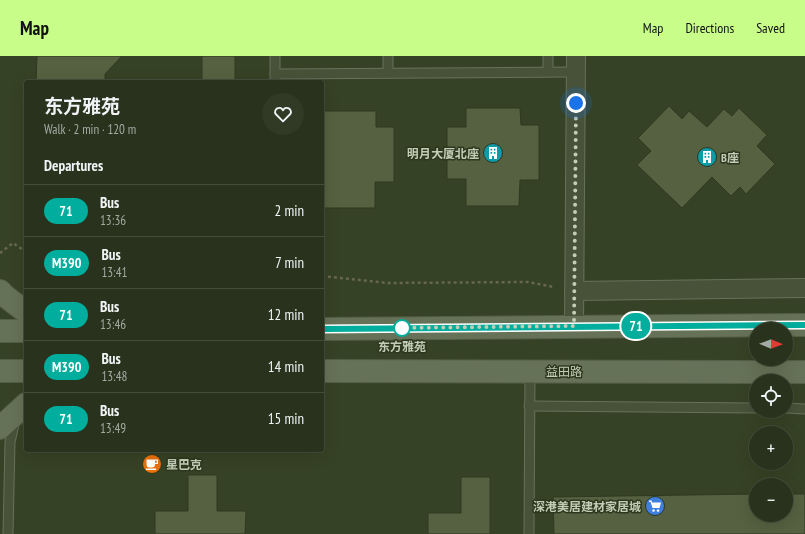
<!DOCTYPE html>
<html lang="en">
<head>
<meta charset="utf-8">
<style>
  body { margin:0; font-family:"PT Sans Narrow","Noto Sans SC",sans-serif; background:#303a25; color:#f1f3f6; height:100vh; display:flex; flex-direction:column; font-size:15px; white-space:nowrap }
  * { box-sizing:border-box; margin:0 }
  p { font-size:13px; color:#a5aaa3 }
  .icon { flex:none; width:22px; height:22px; fill:none; stroke:currentColor; stroke-width:2; stroke-linecap:round; stroke-linejoin:round }
  .map { position:relative; flex:1; overflow:hidden }
  .side { position:absolute; left:24px; top:24px; width:300px; height:372px; display:flex; flex-direction:column; background:#28321c; border-radius:4px; box-shadow:0 4px 16px #0002,0 0 0 1px #444d3b }
  .side>* { flex:none }
  .badge { padding:0 8px; border-radius:13px; font-size:14px; line-height:26px }
  .needle { width:26px; rotate:91deg }
  .tools { position:absolute; left:749px; top:266px; display:grid; gap:8px }
  .tools a { display:grid; place-items:center; width:44px; height:44px; border-radius:50%; background:#28321c; box-shadow:0 4px 16px #0002,0 0 0 1px #444d3b; font-size:20px }
  .you { position:absolute; width:20px; height:20px; margin:-10px; border:3px solid #fff; border-radius:50%; background:#1a73e8; box-shadow:0 0 0 6px #1a73e833 }
  .map>.badge { position:absolute; translate:-50% -50%; box-shadow:0 0 0 2px #fff }
  h2 { padding:0 20px; font-size:15px; line-height:36px }
  .round { display:grid; place-items:center; flex:none; width:42px; height:42px; border-radius:21px; background:#303a25 }
  .overview { display:flex; align-items:center; justify-content:space-between; height:68px; padding:0 20px }
  h1 { font-size:19px; font-weight:700; line-height:30px }
  ul { padding:0; list-style:none }
  li { display:flex; align-items:center; gap:12px; height:52px; padding:0 20px; border-top:1px solid #444d3b }
  li div { flex:1 }
  li b { display:block; font-size:15px }
  li em { font-style:normal }
  li .badge { min-width:44px; font-weight:700; text-align:center }
  header { display:flex; align-items:center; gap:24px; box-sizing:border-box; height:56px; padding:0 20px; background:#c8fd8a; color:#111 }
  header strong { font-size:19px }
  nav { display:flex; gap:22px; margin-inline-start:auto; font-size:14px }
  .map>svg:first-child { display:block }
  .building { fill:#556141; stroke:#2e3920 }
  .lines { fill:none; stroke-linecap:round; stroke-linejoin:round }
  .service-casing { stroke:#67725a; stroke-width:11 }
  .minor-casing { stroke:#67725a; stroke-width:20 }
  .primary-casing { stroke:#535e46; stroke-width:24 }
  .path { stroke:#67674e; stroke-width:2.5; stroke-dasharray:3 3; stroke-linecap:butt }
  .service { stroke:#475239; stroke-width:9 }
  .minor { stroke:#475239; stroke-width:18 }
  .primary { stroke:#667257; stroke-width:22 }
  .line-casing { stroke:#fff; stroke-width:9 }
  .line { stroke:#01ad9c; stroke-width:6 }
  .walk { stroke:#c2ccb6; stroke-width:4; stroke-dasharray:0 7.2 }
  .stop-dot { fill:#fff; stroke:#01ad9c; stroke-width:2 }
  .labels { text-anchor:middle; dominant-baseline:central; stroke-width:3; stroke-linejoin:round; paint-order:stroke }
  .poi-label { font-size:12px; font-weight:bold; fill:#c2ccb6; stroke:#2c371e; text-anchor:end }
  .stop-label { font-size:12px; font-weight:bold; fill:#c2ccb6; stroke:#2c371e }
  .street-label { font-size:12px; fill:#c2ccb6; stroke:#2c371e }
</style>
</head>
<body>
<header>
<strong>Map</strong>
<nav><a>Map</a><a>Directions</a><a>Saved</a></nav>
</header>
<div class="map">
<svg width="805" height="478" viewBox="0 0 805 478">
  <rect width="100%" height="100%" fill="#364225"/>
  <!-- building -->
  <g class="building">
    <path d="M37,0H122L105,18V26H36Z"/>
    <rect x="202" y="0" width="33" height="26"/>
    <path d="M669,50L682,63L689,55L707,71L724,53L732,60L739,52L767,79L757,90L775,108L746,138L740,131L731,140L712,121L682,152L637,109L651,95L638,82Z"/>
    <path d="M466,52H520L521,69H539V124H520L519,150H466V123H447V71H466Z"/>
    <path d="M322,55H376V71H394V126H375V152H322Z"/>
    <path d="M188,419H217V455H246L245,478H155V455H188Z"/>
    <path d="M461,421H490V478H428V457H461Z"/>
    <path d="M756,438V459H786V438H805V478H554L553,441Z"/>
  </g>
  <g class="lines">
    <!-- service casing -->
    <g class="service-casing">
      <g id="service">
        <path d="M275,0V26"/>
        <path d="M548,0V15"/>
        <path d="M388,17V0"/>
        <path d="M275,18L576,16"/>
        <path d="M529,350L756,352"/>
        <path d="M786,352L805,353"/>
        <path d="M8,478L10,386L15,364"/>
        <path d="M529,478L530,315"/>
      </g>
    </g>
    <!-- minor casing -->
    <g class="minor-casing">
      <g id="minor">
        <path d="M574,235L805,232"/>
        <path d="M574,270L576,0"/>
      </g>
    </g>
    <!-- primary casing -->
    <g class="primary-casing">
      <g id="primary">
        <path d="M0,235L5,240L26,256"/>
        <path d="M322,273L805,269"/>
        <path d="M0,275H26"/>
        <path d="M0,315H26"/>
        <path d="M322,315L805,316"/>
        <path d="M0,372L26,348"/>
      </g>
    </g>
    <!-- path -->
    <g class="path">
      <path d="M0,197L13,187L26,196"/>
      <path d="M322,220L388,227L528,226L554,231"/>
    </g>
    <!-- service -->
    <use href="#service" class="service"/>
    <!-- minor -->
    <use href="#minor" class="minor"/>
    <!-- primary -->
    <use href="#primary" class="primary"/>
  </g>
  <g class="lines">
    <!-- line casing -->
    <g class="line-casing">
      <path id="line" d="M322,273L805,269"/>
    </g>
    <!-- line -->
    <use href="#line" class="line"/>
    <!-- walk -->
    <path class="walk" d="M402,272H401L574,270L576,47"/>
  </g>
  <!-- icons -->
  <defs>
    <g id="building-disc" transform="scale(1)"><circle r="9.5" fill="#0f9aa8" stroke="#2c371e"/><path d="M-4-6H4V6H1V3H-1V6H-4ZM-2.5-4.3h1.7v1.8h-1.7ZM.8-4.3h1.7v1.8H.8ZM-2.5-1h1.7V.8h-1.7ZM.8-1h1.7V.8H.8Z" fill="#fff"/></g>
    <g id="cafe-disc" transform="scale(1)"><circle r="9.5" fill="#e8710a" stroke="#2c371e"/><path d="M-5.5-4.5H6V0H3Q3 3.5 0 3.5H-2.5Q-5.5 3.5-5.5 0ZM3-3.2v2h1.7v-2ZM-6 4.5H4V6H-6Z" fill="#fff"/></g>
    <g id="supermarket-disc" transform="scale(1)"><circle r="9.5" fill="#3f7fe0" stroke="#2c371e"/><path d="M-6-5.5h2.5l.6 2H6L4.5 2H-2.5L-4.4-4H-6ZM-1.5 3.2a1.3 1.3 0 1 0 .1 0ZM3 3.2a1.3 1.3 0 1 0 .1 0Z" fill="#fff"/></g>
  </defs>
  <g fill-rule="evenodd">
    <use href="#building-disc" x="493" y="97"/>
    <use href="#building-disc" x="707" y="101"/>
    <use href="#cafe-disc" x="152" y="408"/>
    <use href="#supermarket-disc" x="655" y="450"/>
  </g>
  <!-- markers -->
  <circle class="stop-dot" cx="402" cy="272" r="8"/>
  <g class="labels">
    <!-- poi labels -->
    <g class="poi-label">
      <text x="479" y="97">明月大厦北座</text>
      <text x="721" y="101" text-anchor="start">B座</text>
      <text x="166" y="408" text-anchor="start">星巴克</text>
      <text x="641" y="450">深港美居建材家居城</text>
    </g>
    <!-- stop labels -->
    <g class="stop-label">
      <text x="402" y="290">东方雅苑</text>
    </g>
    <!-- street labels -->
    <g class="street-label">
      <text x="564" y="315">益田路</text>
    </g>
  </g>
</svg>
<div class="tools">
<a><svg class="needle" viewBox="-14 -14 28 28"><path d="M0-13l5 13h-10z" fill="#e53935"/><path d="M0 13l5-13h-10z" fill="#a5aaa3"/></svg></a>
<a><svg class="icon" aria-label="locate" viewBox="0 0 24 24"><circle cx="12" cy="12" r="6"/><path d="M12 2v4M12 18v4M2 12h4M18 12h4"/></svg></a>
<a>+</a>
<a>−</a>
</div>
<div class="you" style="left:576px;top:47px"></div>
<b class="badge" style="left:636px;top:270px;background:#01ad9c;color:#fff">71</b>
<section class="side">
<div class="overview"><div><h1>东方雅苑</h1><p>Walk · 2 min · 120 m</p></div><a class="round"><svg class="icon" aria-label="heart" viewBox="0 0 24 24"><path d="M12 20l-8-8c-3-5 5-10 8-4 3-6 11-1 8 4z"/></svg></a></div>
<h2>Departures</h2>
<ul>
<li><span class="badge" style="background:#01ad9c;color:#fff">71</span><div><b>Bus</b><p>13:36</p></div><em>2 min</em></li>
<li><span class="badge" style="background:#01ad9c;color:#fff">M390</span><div><b>Bus</b><p>13:41</p></div><em>7 min</em></li>
<li><span class="badge" style="background:#01ad9c;color:#fff">71</span><div><b>Bus</b><p>13:46</p></div><em>12 min</em></li>
<li><span class="badge" style="background:#01ad9c;color:#fff">M390</span><div><b>Bus</b><p>13:48</p></div><em>14 min</em></li>
<li><span class="badge" style="background:#01ad9c;color:#fff">71</span><div><b>Bus</b><p>13:49</p></div><em>15 min</em></li>
</ul>
</section>
</div>
</body>
</html>
